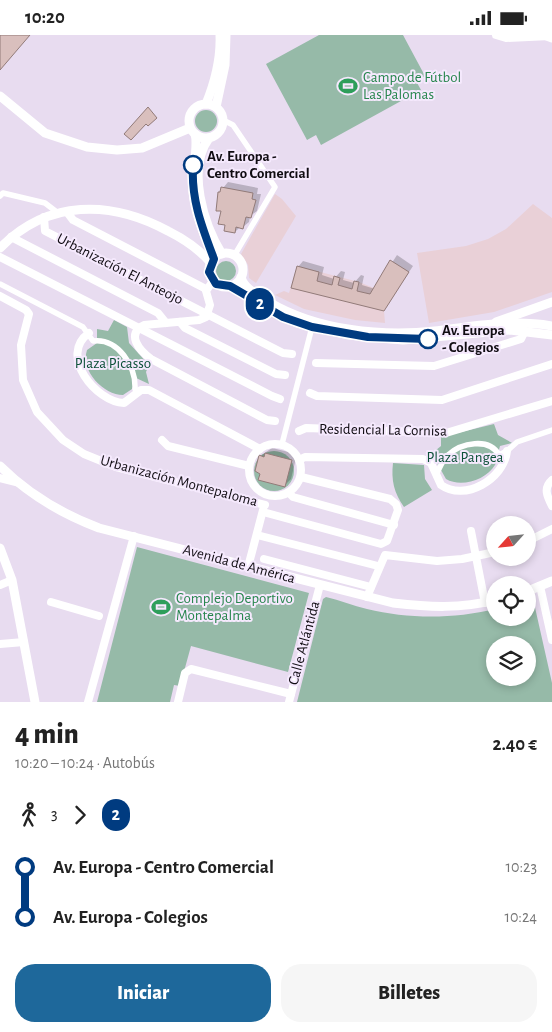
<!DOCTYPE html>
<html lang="es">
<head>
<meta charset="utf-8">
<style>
  body { margin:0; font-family:"Alegreya Sans",sans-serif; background:#f6f6f6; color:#222; height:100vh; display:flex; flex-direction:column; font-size:19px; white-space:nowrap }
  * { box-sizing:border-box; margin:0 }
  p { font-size:16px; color:#767676 }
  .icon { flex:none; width:28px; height:28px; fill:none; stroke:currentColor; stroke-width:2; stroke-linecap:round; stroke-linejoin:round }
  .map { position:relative; height:667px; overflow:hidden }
  .sheet { display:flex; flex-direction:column; background:#fff; flex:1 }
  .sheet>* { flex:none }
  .badge { padding:0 10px; border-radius:16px; font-size:18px; line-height:32px }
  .needle { width:32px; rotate:243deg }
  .tools { position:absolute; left:486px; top:481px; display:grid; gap:10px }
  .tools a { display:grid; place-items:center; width:50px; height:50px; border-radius:50%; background:#fff; box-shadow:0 2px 8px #0003; font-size:25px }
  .map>.badge { position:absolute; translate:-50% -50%; box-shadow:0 0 0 2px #fff }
  .legs { display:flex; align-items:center; gap:8px; height:55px; padding:0 15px; font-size:16px }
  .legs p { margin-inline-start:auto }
  .overview { display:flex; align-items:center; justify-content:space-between; height:85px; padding:0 15px }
  h1 { font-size:28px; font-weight:800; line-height:38px }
  .primary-button { display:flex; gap:10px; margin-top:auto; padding:10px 15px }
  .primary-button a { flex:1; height:58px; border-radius:20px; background:#1e689b; color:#fff; font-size:20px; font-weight:800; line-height:58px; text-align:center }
  .primary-button a+a { background:#f6f6f6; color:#222 }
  ul { padding:0 15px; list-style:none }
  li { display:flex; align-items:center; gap:18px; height:50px; font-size:19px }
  li i { display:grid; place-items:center; width:8px; height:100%; margin:0 6px; background:currentColor }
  li i::after { content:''; width:12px; height:12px; margin:-6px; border:4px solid; border-radius:50%; background:#fff }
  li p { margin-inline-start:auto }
  li:first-child i { background:linear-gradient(#0000 50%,currentColor 0) }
  li:last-child i { background:linear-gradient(currentColor 50%,#0000 0) }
  .status { display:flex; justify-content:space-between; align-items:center; height:35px; padding:0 25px; background:#fff; direction:ltr }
  .status svg { height:14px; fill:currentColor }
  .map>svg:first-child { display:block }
  .education { fill:#e9d0d7 }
  .green { fill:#96baa8; fill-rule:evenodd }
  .shadow { fill:#0003 }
  .building { fill:#d9bfbd; stroke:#927b79 }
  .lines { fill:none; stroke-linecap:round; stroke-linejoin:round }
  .pedestrian { stroke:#fff; stroke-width:5.5 }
  .minor { stroke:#fff; stroke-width:8 }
  .tertiary { stroke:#fff; stroke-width:9 }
  .line-1-casing { stroke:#fff; stroke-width:11 }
  .line-1 { stroke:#003b80; stroke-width:8 }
  .stop-1-dot { fill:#fff; stroke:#003b80; stroke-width:2.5 }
  .labels { text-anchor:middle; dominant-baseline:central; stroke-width:4; stroke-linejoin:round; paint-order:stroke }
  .leisure-label { font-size:15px; fill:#27864d; stroke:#f5e9fd; text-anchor:start }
  .stop-label { font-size:15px; font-weight:bold; fill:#100c12; stroke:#f5e9fd; text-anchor:start }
  .street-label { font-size:15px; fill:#100c12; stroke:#f5e9fd }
  .park-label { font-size:15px; fill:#0c5038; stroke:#f5e9fd }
</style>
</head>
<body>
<div class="status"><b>10:20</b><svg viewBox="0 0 49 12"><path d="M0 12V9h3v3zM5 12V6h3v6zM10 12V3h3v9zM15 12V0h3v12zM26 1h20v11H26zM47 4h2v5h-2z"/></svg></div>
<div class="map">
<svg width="552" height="667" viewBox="0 0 552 667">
  <rect width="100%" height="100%" fill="#e8dcf0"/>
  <!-- education -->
  <g class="education">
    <path d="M275,159L282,164L296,181L256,248L249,243L248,230L241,219Z"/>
    <path d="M533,169L552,183V257L494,277L429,288L417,218L466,211L488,204L506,194Z"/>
    <path d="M390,225L409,237L384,276L385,288L355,285L304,274L275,260L284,256L289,258L297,231L359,247L374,253Z"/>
  </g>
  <!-- green -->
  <g class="green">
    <path d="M319,0H403L425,41L416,46L421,55L321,110L316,100L307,105L266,29Z"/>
    <circle cx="206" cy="86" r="11"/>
    <circle cx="226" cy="236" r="10"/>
    <path d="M114,285L127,292L129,308L149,330L146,337L149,349L136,343L132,354L123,360C104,360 80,336 87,315L97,308V294L108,296Z"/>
    <path d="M494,389L498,400L512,408L500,411C498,418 498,424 495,430C486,445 461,453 446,444L437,428L430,422V420L441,411V402Z"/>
    <circle cx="274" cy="436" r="20"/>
    <path d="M393,428L424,430L425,444L432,455L404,472C394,458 391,445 393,428Z"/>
    <path d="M137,512L309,558L288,637L191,611L180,651L174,650L170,667H97Z"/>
    <path d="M326,562C340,565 353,571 367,574C408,584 454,584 495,574V582H528V568H534L552,648V667H297L323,564ZM495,610H528V642H495Z"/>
  </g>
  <!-- shadow -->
  <g class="shadow">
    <path d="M228,147L258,153L257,159H261L257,176L250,181L249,187L243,192H240L235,197L227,189L219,158Z"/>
    <path d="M397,220L413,231L384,275L292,252L298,232L303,226L324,232L322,240L334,244L341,236L345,237L343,245L354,248L361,240L364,241L362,250L375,254Z"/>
    <path d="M272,413L297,419L291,444L285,450L261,439L260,421Z"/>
  </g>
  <!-- building -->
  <g class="building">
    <path d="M0,0H30L0,35Z"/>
    <path d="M148,72L157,83L148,91L146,89L131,105L124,99Z"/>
    <path d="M221,152L253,158L252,164L256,165L251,183L246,182L243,194L236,192L235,198L224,196L225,190L218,189L221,176H216L218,157H220Z"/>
    <path d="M390,225L409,237L384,276L291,253L297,231L319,237L317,246L332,250L334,241L340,243L338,250L352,254L354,246L359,247L357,256L370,259Z"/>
    <path d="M265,418L292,425L285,452L258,445L260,439L255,436L259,420L264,422Z"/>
  </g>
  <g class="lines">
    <!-- pedestrian -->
    <g class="pedestrian">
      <path d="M223,85L233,90L275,152L234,221"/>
      <path d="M0,161L3,158L45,168L58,178"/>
      <path d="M0,249L83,292L93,306C118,303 136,331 135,354L139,357"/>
      <path d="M282,409L312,292"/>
      <path d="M436,441C439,433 442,426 448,420C461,408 489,402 499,420L507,416L517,407L552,395"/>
    </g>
    <!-- minor -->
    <g class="minor">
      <path d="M496,0L506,3L550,1"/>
      <path d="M67,177L73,185L206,254"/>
      <path d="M44,182L45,196L283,318L292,319"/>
      <path d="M11,202L158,278L166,288"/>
      <path d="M0,222L272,361L280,364"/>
      <path d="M213,246L206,256L210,270L206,282L199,285L144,290C125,299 140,316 151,324L267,385L275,386"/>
      <path d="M0,261L26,275L29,279L21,310L23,345L37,377L63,405L84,419L116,432L265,470"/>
      <path d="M180,287L185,293L276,339L285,340"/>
      <path d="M89,298C58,320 96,367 124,368L141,355H149L260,414"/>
      <path d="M316,328L434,331L521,304L525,296"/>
      <path d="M310,358L317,361L442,365L552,329"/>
      <path d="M299,396L306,393L446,398L552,366"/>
      <path d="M162,405L168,411L249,431"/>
      <circle cx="275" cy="435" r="26"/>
      <path d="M299,425L305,422L423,424L431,428L441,450C465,467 504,444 507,416"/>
      <path d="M0,443L19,448"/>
      <path d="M552,445C543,453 547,461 552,471"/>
      <path d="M289,458L293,462L394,490"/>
      <path d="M263,477L381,509L387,506L398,475L396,469L390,464L301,442"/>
      <path d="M471,496L485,568"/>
      <path d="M257,500L378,531"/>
      <path d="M528,506L552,494"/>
      <path d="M264,524L371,552"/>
      <path d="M248,532L263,475"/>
      <path d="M0,550L12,545"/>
      <path d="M540,551L552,605"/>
      <path d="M367,562L385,520L437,526L462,524L495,517"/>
      <path d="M51,567L99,581"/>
      <path d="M0,609L24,607"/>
      <path d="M88,667L134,501"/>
      <path d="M178,667L185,638L191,634L291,659"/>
      <path d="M289,667L320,550"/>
    </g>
    <!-- tertiary -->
    <g class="tertiary">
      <path d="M544,0L552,3"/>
      <path d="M0,61L45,98L87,112L117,115L142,113L190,93"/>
      <path d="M206,69C215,47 221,24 220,0"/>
      <circle cx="206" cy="86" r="17"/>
      <path d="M216,72L225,30L226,0"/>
      <path d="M195,99C199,111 191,141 193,157C195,180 205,202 214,224"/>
      <path d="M209,103C186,134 204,190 222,219"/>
      <path d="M0,213C48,164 111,165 168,196C184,204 199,214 211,228"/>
      <circle cx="226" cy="235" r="17"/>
      <path d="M241,242C244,254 258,260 269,267C316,295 381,302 435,296C474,291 512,284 552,291"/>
      <path d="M230,251L269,275L297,288L349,300L403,305L510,295L552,300"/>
      <path d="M496,287L552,267"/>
      <path d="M0,431C29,460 62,479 99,493L393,568C428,572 461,574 495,565"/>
      <path d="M0,513L12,545L35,667"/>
      <path d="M528,556L552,546"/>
    </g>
  </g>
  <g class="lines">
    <!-- line-1 casing -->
    <g class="line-1-casing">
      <path id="line-1" d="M193,130C191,165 202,192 214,224L209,237L216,249L230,251L283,282L312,292L368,302L428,304"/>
    </g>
    <!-- line-1 -->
    <use href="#line-1" class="line-1"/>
  </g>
  <!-- icons -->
  <defs>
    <g id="stadium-bare" transform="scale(1.5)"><path d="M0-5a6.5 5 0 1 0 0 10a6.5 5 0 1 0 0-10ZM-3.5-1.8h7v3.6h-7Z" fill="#2e9e5b" stroke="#f5e9fd" stroke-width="2.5" paint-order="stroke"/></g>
  </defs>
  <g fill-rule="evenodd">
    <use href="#stadium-bare" x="348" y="51"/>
    <use href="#stadium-bare" x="161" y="572"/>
  </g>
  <!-- markers -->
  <g class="stop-1-dot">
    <circle cx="193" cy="130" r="9"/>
    <circle cx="428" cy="304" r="9"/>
  </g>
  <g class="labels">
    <!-- leisure labels -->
    <g class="leisure-label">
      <text x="363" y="42">Campo de Fútbol<tspan x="363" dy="17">Las Palomas</tspan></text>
      <text x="176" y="563">Complejo Deportivo<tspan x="176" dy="17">Montepalma</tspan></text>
    </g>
    <!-- stop labels -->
    <g class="stop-label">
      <text x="207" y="121">Av. Europa -<tspan x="207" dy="17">Centro Comercial</tspan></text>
      <text x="442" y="295">Av. Europa<tspan x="442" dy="17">- Colegios</tspan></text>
    </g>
    <!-- street labels -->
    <g class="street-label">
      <text transform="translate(120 234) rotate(27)">Urbanización El Anteojo</text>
      <text transform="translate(383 395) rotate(1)">Residencial La Cornisa</text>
      <text transform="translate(179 446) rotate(15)">Urbanización Montepaloma</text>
      <text transform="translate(239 529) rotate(15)">Avenida de América</text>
      <text transform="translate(304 608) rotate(-75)">Calle Atlántida</text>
    </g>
    <!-- park labels -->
    <g class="park-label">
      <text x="113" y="328">Plaza Picasso</text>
      <text x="465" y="422">Plaza Pangea</text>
    </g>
  </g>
</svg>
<div class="tools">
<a><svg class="needle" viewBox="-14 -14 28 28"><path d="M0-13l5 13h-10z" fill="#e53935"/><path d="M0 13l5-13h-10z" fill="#767676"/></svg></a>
<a><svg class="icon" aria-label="locate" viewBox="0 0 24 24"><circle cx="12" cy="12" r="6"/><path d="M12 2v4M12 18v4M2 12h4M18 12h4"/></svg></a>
<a><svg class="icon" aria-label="layers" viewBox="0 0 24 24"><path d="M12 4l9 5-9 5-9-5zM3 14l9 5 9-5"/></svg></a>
</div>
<b class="badge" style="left:260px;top:269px;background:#003b80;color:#fff">2</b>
</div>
<section class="sheet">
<div class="overview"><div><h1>4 min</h1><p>10:20 – 10:24 · Autobús</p></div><b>2.40 €</b></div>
<div class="legs"><svg class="icon" aria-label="walk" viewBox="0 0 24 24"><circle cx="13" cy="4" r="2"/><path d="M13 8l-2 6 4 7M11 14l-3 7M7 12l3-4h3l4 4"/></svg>3<svg class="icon" aria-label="forward" viewBox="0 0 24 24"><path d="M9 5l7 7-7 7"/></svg><b class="badge" style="background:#003b80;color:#fff">2</b></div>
<ul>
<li><i style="color:#003b80"></i><b>Av. Europa - Centro Comercial</b><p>10:23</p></li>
<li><i style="color:#003b80"></i><b>Av. Europa - Colegios</b><p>10:24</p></li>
</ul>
<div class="primary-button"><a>Iniciar</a><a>Billetes</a></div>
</section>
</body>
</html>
